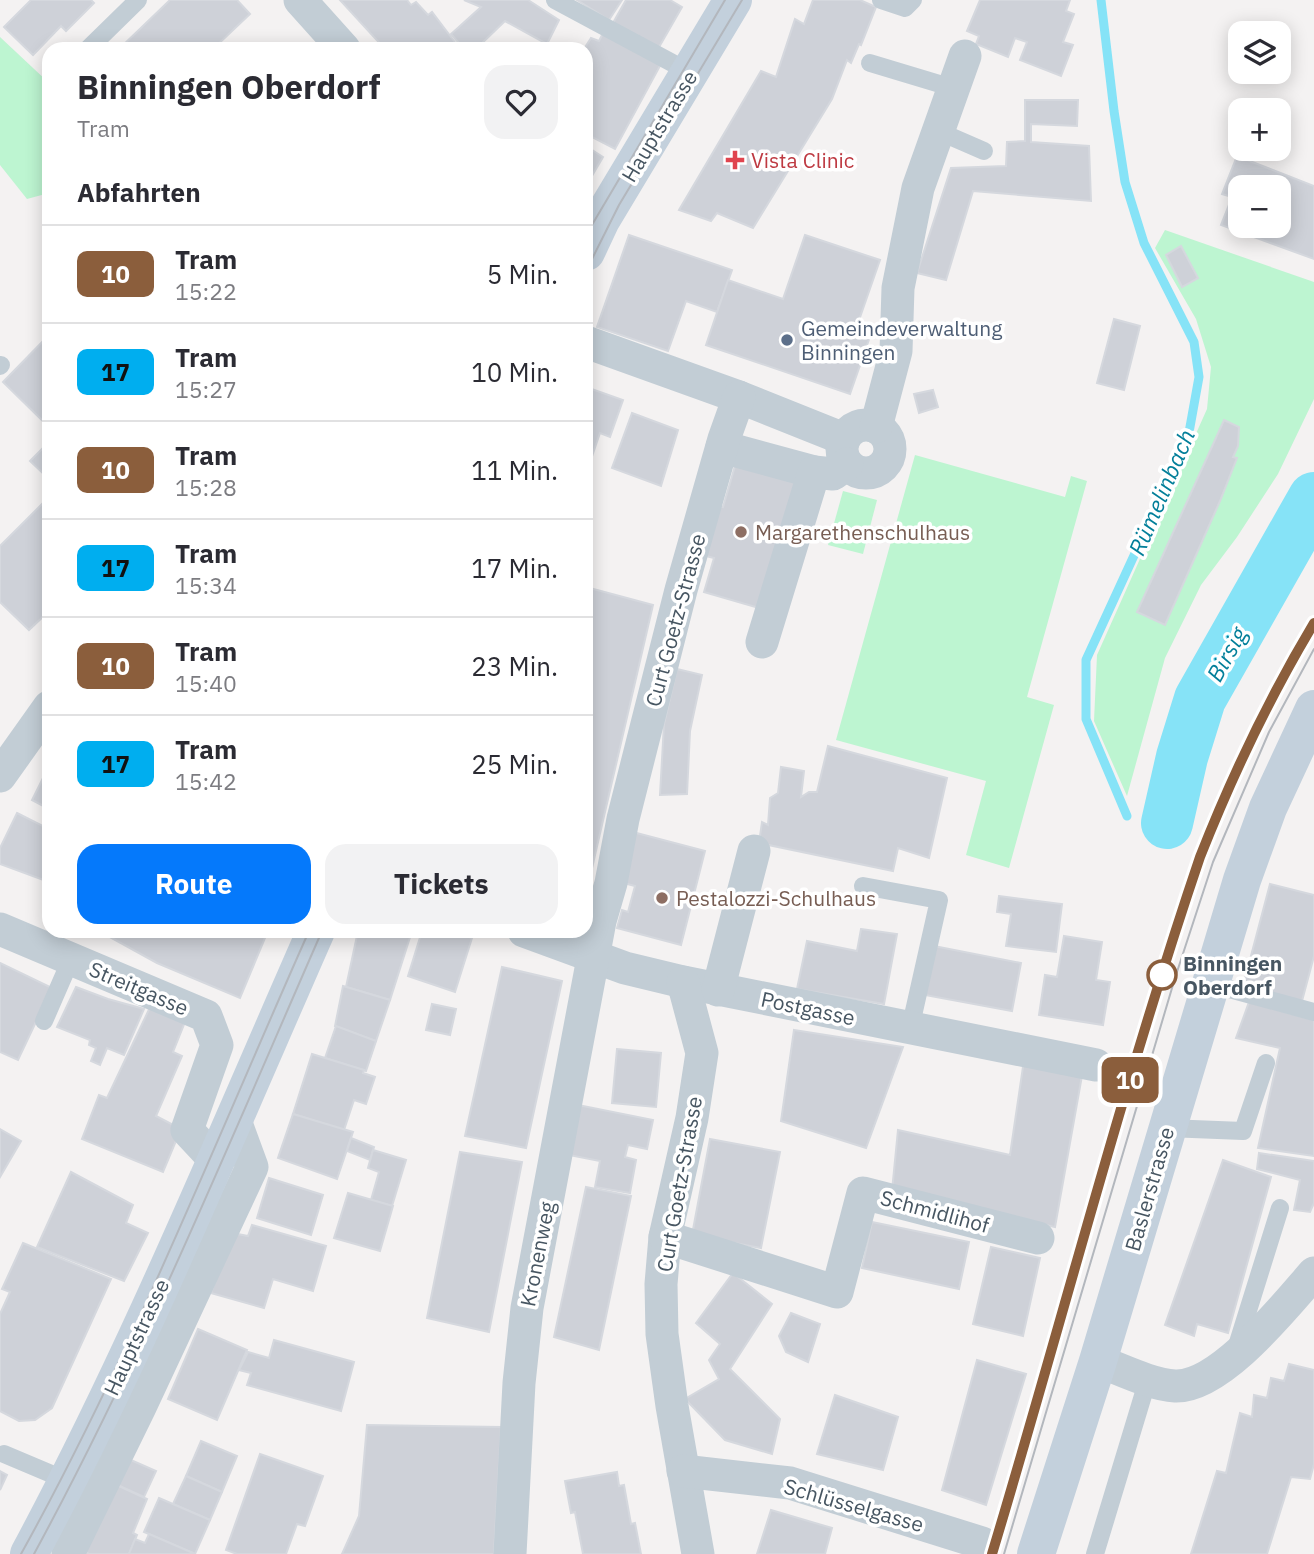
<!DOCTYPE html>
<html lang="de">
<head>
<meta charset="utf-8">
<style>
  body { margin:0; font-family:"IBM Plex Sans",sans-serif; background:#f2f2f3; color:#2b2b33; height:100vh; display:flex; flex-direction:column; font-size:26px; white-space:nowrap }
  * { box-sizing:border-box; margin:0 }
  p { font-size:23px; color:#7c7c81 }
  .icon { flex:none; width:38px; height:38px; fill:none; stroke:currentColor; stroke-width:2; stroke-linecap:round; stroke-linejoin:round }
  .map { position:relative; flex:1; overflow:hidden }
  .side { position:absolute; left:42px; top:42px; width:551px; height:896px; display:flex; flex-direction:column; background:#fff; border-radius:21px; box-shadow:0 4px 18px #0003 }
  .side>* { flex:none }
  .badge { padding:0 14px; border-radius:10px; font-size:24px; line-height:46px }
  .buttons { position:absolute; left:1228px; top:21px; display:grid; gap:14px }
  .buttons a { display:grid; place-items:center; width:63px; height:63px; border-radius:14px; background:#fff; box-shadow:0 4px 18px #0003; font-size:35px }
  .map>.badge { position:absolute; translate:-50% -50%; box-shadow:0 0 0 4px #fff }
  h2 { padding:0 35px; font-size:26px; line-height:63px }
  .round { display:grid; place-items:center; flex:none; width:74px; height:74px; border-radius:21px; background:#f2f2f3 }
  .head { display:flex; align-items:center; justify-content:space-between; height:119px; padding:0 35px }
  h1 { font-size:33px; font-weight:700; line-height:52px }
  .primary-button { display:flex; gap:14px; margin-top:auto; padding:14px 35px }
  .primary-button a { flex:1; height:80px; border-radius:21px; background:#0579fb; color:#fff; font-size:28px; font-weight:700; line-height:80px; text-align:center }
  .primary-button a+a { background:#f2f2f3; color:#2b2b33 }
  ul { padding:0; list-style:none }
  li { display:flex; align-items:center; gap:21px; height:98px; padding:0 35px; border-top:2px solid #e1e1e2 }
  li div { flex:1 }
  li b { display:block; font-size:26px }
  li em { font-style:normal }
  li .badge { min-width:77px; font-weight:700; text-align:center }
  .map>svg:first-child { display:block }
  .green { fill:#bdf5d1 }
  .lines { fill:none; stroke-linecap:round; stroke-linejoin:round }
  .stream { stroke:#86e3f7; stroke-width:9 }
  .river { stroke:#86e3f7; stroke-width:52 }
  .building { fill:#ced1d8; stroke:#d5d8de; stroke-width:2; fill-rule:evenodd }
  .lane { stroke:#c2cdd5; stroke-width:18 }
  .street { stroke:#c2cdd5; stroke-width:33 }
  .secondary { stroke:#c3d0dc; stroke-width:38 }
  .tram { stroke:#b3b7bd; stroke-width:2 }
  .line-casing { stroke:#fff; stroke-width:16 }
  .line { stroke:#8b5e3c; stroke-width:10 }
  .health-dot { fill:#e0444e; stroke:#fff; stroke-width:2.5 }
  .service-dot { fill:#5c6f8a; stroke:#fff; stroke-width:2.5 }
  .education-dot { fill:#8d6e63; stroke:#fff; stroke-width:2.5 }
  .stop-dot { fill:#fff; stroke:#8b5e3c; stroke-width:3.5 }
  .labels { text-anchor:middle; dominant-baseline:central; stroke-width:7; stroke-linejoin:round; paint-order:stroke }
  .street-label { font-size:21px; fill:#475662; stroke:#fff }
  .health-label { font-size:21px; fill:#be3a42; stroke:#fff; text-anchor:start }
  .service-label { font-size:21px; fill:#4e5e75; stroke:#fff; text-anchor:start }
  .education-label { font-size:21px; fill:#785e54; stroke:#fff; text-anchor:start }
  .stop-label { font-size:21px; font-weight:bold; fill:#475662; stroke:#fff; text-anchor:start }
  .water-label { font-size:23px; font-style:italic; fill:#037f9a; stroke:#fff }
</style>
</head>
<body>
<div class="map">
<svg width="1314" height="1554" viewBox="0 0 1314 1554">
  <rect width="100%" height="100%" fill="#f4f2f2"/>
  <!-- green -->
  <g class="green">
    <path d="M0,37L49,83V193L27,199L0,165Z"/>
    <path d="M1165,230L1314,282V399L1278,474L1237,537L1201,585L1165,658L1127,796L1094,721L1097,655L1207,409L1211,367L1196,319L1155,248Z"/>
    <path d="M915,455L1065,497L1071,476L1087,481L1027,697L1054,705L1009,868L966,855L986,781L836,740Z"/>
    <path d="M843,491L877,500L863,554L828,545Z"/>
  </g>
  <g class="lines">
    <!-- stream -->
    <path class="stream" d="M1101,0L1114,111L1125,182L1144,243L1194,342L1199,377L1188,438L1086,660V719L1127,816"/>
    <!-- river -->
    <path class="river" d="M1167,823L1182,757L1200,699L1314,498"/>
  </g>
  <!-- building -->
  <g class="building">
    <path d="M31,0H91L94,3L66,31L61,26L33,55L4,27Z"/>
    <path d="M170,0H237L250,14L213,49H119Z"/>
    <path d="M340,0H407L411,5L416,2L428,15L432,12L460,49H385Z"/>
    <path d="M464,0H528L559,20L547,44L505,21L476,49H464L451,34L481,7Z"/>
    <path d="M577,0H622L609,20Z"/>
    <path d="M626,0H670L682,7L658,49L613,23Z"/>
    <path d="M813,0H860L876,7L861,45L859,44L851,63L847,60L832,99L753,228L717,213L711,221L679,210L761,71L776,77L795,19L804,24Z"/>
    <path d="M980,0H1070L1066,11L1074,14L1063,42L1073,45L1061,76L1020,60L1027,42L1015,38L1008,57L976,44L979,36L967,31Z"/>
    <path d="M603,33L661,64L615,149L586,134V67L588,63H586V49H584L591,38L599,41Z"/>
    <path d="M1025,100H1078L1077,126L1031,124V142L1089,146L1091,201L973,191L946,280L917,273L951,168L1006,166L1007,142L1025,141Z"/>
    <path d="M586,146L603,157L586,186Z"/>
    <path d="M1237,156L1314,186V259L1221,225L1232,197L1222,194ZM1241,187H1279V226H1241Z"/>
    <path d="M629,235L732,270L717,312L686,301L668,351L597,327Z"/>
    <path d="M805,235L880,260L857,326L872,331L850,394L706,345L728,280L783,299Z"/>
    <path d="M1181,246L1198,278L1182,287L1166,255Z"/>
    <path d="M1114,319L1140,326L1124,390L1097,383Z"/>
    <path d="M49,335V427L3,382Z"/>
    <path d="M586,387L623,400L610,437L600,433L586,474Z"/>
    <path d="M933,390L938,407L919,413L914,394Z"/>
    <path d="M632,413L678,430L661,486L612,468Z"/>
    <path d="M1224,420L1239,427L1238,446L1233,457L1237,458L1220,501L1165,625L1137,612Z"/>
    <path d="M49,442V479L30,461Z"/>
    <path d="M737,459L798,477L759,608L704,592L714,558L702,555L717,506L723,507Z"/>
    <path d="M49,497V611L29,630L0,602V546Z"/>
    <path d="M586,587L653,605L586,894Z"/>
    <path d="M677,669L702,675L690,731L687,794L660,795L664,724Z"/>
    <path d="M828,746L947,778L929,858L898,848L893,871L759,843L762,822L768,825L770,798L778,793L781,767L804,771L801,797L809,792H817Z"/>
    <path d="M49,766V809L32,800Z"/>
    <path d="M17,813L49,829V882L0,864V848Z"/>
    <path d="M629,831L705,851L681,945L617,928L622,910L628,912L635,886L616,881Z"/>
    <path d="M1270,884L1314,895V956L1302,1001L1243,986Z"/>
    <path d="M999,896L1062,904L1056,952L1006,946L1011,914L997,912Z"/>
    <path d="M861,929L897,934L884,1004L797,989L807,941L857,951Z"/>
    <path d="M99,931H252L265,938L240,998L157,963Z"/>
    <path d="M358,931H412L390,1000L346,987Z"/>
    <path d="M422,931H449L472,938L455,992L408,976Z"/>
    <path d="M1064,936L1102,942L1096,980L1110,982L1103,1025L1039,1015L1045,975L1057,977Z"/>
    <path d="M934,946L1021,963L1012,1011L925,995Z"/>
    <path d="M0,963L52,988L18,1060L0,1052Z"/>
    <path d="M502,967L562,981L526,1148L465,1136Z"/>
    <path d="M343,986L390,1000L376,1041L335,1026Z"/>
    <path d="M76,987L108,999L144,1009L124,1055L107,1048L100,1065L91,1061L96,1048L89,1045L90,1040L57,1027Z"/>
    <path d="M153,1001L187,1017L173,1052L182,1056L156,1116L181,1129L163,1172L82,1139L99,1095L107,1098Z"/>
    <path d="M1249,1002L1314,1020V1156L1258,1148L1280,1048L1236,1038Z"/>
    <path d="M432,1004L456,1009L450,1035L426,1030Z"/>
    <path d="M336,1026L376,1041L366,1071L325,1058Z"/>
    <path d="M794,1030L903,1047L866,1148L781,1121Z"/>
    <path d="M617,1049L661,1053L656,1107L612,1103Z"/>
    <path d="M312,1054L364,1070L363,1073L375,1077L366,1104L354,1100L344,1130L293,1114Z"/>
    <path d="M1024,1060L1083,1070L1055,1227L892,1191L898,1130L1010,1155Z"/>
    <path d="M578,1105L653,1120L647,1149L628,1145L625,1157L636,1160L630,1193L595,1187L600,1161L569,1155Z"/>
    <path d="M293,1114L353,1132L337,1179L278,1158Z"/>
    <path d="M0,1129L21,1141L0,1177Z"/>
    <path d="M351,1138L374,1147L370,1160L347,1151Z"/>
    <path d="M710,1139L780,1152L761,1248L692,1235Z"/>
    <path d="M373,1150L406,1160L392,1206L371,1200L379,1172L368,1168Z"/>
    <path d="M460,1152L522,1162L489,1332L427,1318Z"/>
    <path d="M1259,1153L1314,1161V1203L1310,1212L1294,1210L1300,1180L1257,1169Z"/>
    <path d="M1223,1160L1271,1177L1228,1333L1197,1324L1194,1336L1165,1325Z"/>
    <path d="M71,1172L133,1205L126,1223L148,1233L124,1281L37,1247Z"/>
    <path d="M269,1178L323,1195L311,1235L257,1218Z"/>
    <path d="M586,1187L631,1196L599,1350L554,1337Z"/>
    <path d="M348,1193L393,1206L380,1251L334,1238Z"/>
    <path d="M872,1222L969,1242L959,1289L862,1268Z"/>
    <path d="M252,1225L326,1246L313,1291L273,1279L264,1308L211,1293L232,1233L248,1236Z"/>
    <path d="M23,1243L111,1279L52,1408L35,1420L19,1421L0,1411V1314L10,1292L2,1289Z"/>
    <path d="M991,1247L1040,1258L1023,1336L973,1324Z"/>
    <path d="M733,1273L772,1304L730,1369L780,1419L772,1454L725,1440L685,1399L719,1379L709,1360L720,1344L696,1323Z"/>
    <path d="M791,1313L820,1324L808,1362L786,1352L779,1336Z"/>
    <path d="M198,1329L247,1350L217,1420L168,1399Z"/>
    <path d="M274,1340L354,1362L341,1411L247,1385L251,1373L239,1370L248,1352L269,1358Z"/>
    <path d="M977,1360L1026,1374L986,1505L942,1490Z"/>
    <path d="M1289,1364L1314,1370V1464L1310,1479L1291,1477L1267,1554H1191L1217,1471L1226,1473L1240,1413L1252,1417L1254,1395L1267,1398L1271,1378L1284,1381Z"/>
    <path d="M835,1395L898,1417L883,1470L817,1454Z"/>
    <path d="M367,1425L501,1427L494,1554H342L359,1516Z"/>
    <path d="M201,1441L237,1456L222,1492L186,1476Z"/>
    <path d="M260,1454L323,1476L305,1526L297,1524L286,1554H237L226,1550Z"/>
    <path d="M124,1457L156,1471L144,1497L113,1483Z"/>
    <path d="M0,1471L7,1475L0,1490Z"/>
    <path d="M617,1472L619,1486L624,1485L631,1524L635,1523L641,1554H583L575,1512L571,1513L565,1481Z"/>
    <path d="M186,1476L222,1492L210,1520L173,1504Z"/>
    <path d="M108,1481L147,1499L133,1533L137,1535L129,1554H89L85,1552Z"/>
    <path d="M159,1498L210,1520L195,1554L144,1532Z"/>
    <path d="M771,1510L832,1528L825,1554H757Z"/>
    <path d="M149,1534L193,1553V1554H129L135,1539L145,1543Z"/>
  </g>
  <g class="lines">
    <!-- lane -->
    <g class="lane">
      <path d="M555,0L691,73"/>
      <path d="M881,0L905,8L913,0"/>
      <path d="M88,49L138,0"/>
      <path d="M870,63L953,88"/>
      <path d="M938,131L984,151"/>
      <path d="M0,366L1,365"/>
      <path d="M863,886L939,900L910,1029"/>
      <path d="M1211,984L1314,1012"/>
      <path d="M44,1021L71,959"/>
      <path d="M1167,1128L1243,1131L1266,1063"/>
      <path d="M1236,1349L1280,1208"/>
      <path d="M4,1454L68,1481"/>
      <path d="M1095,1554L1148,1379"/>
    </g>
    <!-- street -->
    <g class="street">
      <path d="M300,0L344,49"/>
      <path d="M586,342L739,397L844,439"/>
      <circle cx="866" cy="449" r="24"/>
      <path d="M876,427L896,351L898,288L918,188L965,56"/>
      <path d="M722,447L814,472"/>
      <path d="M762,642L814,472L833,474L847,464"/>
      <path d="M0,776L49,707"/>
      <path d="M0,929L206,1016L217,1045L187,1130L215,1160"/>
      <path d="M524,931L625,968L683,982L1096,1065"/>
      <path d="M683,982L702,1053L692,1118L665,1237L661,1284L662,1334L672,1406L698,1554"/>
      <path d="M718,990L754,851"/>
      <path d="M665,1237L837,1292L863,1193L1038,1238"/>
      <path d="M1098,1361C1120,1369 1152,1385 1175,1386C1220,1388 1285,1306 1314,1273"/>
      <path d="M683,1471L790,1483L982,1543"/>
      <path d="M68,1554L140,1407L252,1167L237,1126L236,1116"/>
      <path d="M510,1554L519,1383L527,1308L600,921L611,883L623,819L681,590L724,439L739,397"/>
    </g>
    <!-- secondary -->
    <g class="secondary">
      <path d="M586,252L601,220L733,0"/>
      <path d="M29,1554C137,1353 224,1140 316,931"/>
      <path d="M1036,1554L1098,1361L1242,880L1268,808L1314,709"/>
    </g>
    <!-- tram -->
    <g class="tram">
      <path d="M586,235L725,0"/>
      <path d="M586,271L619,205L742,0"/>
      <path d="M21,1554C132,1354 216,1140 309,931"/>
      <path d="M34,1554C143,1353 230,1141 322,931"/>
      <path d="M992,1554C1062,1322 1121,1087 1200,857C1232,776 1269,699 1314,623"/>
      <path d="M1004,1554L1175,978L1213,862L1269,732L1314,649"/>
    </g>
  </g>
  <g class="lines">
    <!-- line casing -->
    <g class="line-casing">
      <path id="line" d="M992,1554C1062,1322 1122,1087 1200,857C1232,776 1269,698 1314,623"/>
    </g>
    <!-- line -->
    <use href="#line" class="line"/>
  </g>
  <!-- markers -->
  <path class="health-dot" d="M731.5 149.5h7v7h7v7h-7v7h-7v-7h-7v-7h7z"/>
  <circle class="service-dot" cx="787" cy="340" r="7"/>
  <g class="education-dot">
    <circle cx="741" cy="532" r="7"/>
    <circle cx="662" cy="898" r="7"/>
  </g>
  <circle class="stop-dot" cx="1162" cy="975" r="14"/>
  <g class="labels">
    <!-- street labels -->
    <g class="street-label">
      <text transform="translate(659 126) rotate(-59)">Hauptstrasse</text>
      <text transform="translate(675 620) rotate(-75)">Curt Goetz-Strasse</text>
      <text transform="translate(139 988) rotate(23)">Streitgasse</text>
      <text transform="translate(808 1008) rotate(12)">Postgasse</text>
      <text transform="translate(679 1184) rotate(-80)">Curt Goetz-Strasse</text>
      <text transform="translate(1149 1189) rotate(-74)">Baslerstrasse</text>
      <text transform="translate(935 1211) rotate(15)">Schmidlihof</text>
      <text transform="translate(537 1254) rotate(-79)">Kronenweg</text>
      <text transform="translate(136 1337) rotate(-65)">Hauptstrasse</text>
      <text transform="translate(854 1505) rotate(16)">Schlüsselgasse</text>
    </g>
    <!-- health labels -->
    <g class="health-label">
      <text x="751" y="160">Vista Clinic</text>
    </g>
    <!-- service labels -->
    <g class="service-label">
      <text x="801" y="328">Gemeindeverwaltung<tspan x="801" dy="24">Binningen</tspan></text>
    </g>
    <!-- education labels -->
    <g class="education-label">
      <text x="755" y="532">Margarethenschulhaus</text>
      <text x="676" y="898">Pestalozzi-Schulhaus</text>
    </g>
    <!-- stop labels -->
    <g class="stop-label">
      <text x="1183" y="963">Binningen<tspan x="1183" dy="24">Oberdorf</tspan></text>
    </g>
    <!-- water labels -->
    <g class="water-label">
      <text transform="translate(1161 492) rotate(-67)">Rümelinbach</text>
      <text transform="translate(1226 654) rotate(-61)">Birsig</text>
    </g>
  </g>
</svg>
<div class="buttons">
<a><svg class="icon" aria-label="layers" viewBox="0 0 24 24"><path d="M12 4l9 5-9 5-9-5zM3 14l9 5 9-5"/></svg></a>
<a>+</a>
<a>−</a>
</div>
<b class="badge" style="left:1130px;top:1080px;background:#8b5e3c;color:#fff">10</b>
<section class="side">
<div class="head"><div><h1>Binningen Oberdorf</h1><p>Tram</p></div><a class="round"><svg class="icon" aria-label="heart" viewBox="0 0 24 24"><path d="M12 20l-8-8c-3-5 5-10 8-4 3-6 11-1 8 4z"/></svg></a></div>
<h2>Abfahrten</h2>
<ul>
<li><span class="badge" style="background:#8b5e3c;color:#fff">10</span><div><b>Tram</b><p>15:22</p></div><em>5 Min.</em></li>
<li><span class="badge" style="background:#00aeef;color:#111">17</span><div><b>Tram</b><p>15:27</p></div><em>10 Min.</em></li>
<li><span class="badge" style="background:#8b5e3c;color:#fff">10</span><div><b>Tram</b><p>15:28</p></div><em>11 Min.</em></li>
<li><span class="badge" style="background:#00aeef;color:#111">17</span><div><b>Tram</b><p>15:34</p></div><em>17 Min.</em></li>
<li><span class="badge" style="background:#8b5e3c;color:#fff">10</span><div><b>Tram</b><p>15:40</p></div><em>23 Min.</em></li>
<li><span class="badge" style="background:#00aeef;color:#111">17</span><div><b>Tram</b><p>15:42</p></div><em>25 Min.</em></li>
</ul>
<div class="primary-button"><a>Route</a><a>Tickets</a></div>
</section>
</div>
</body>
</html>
